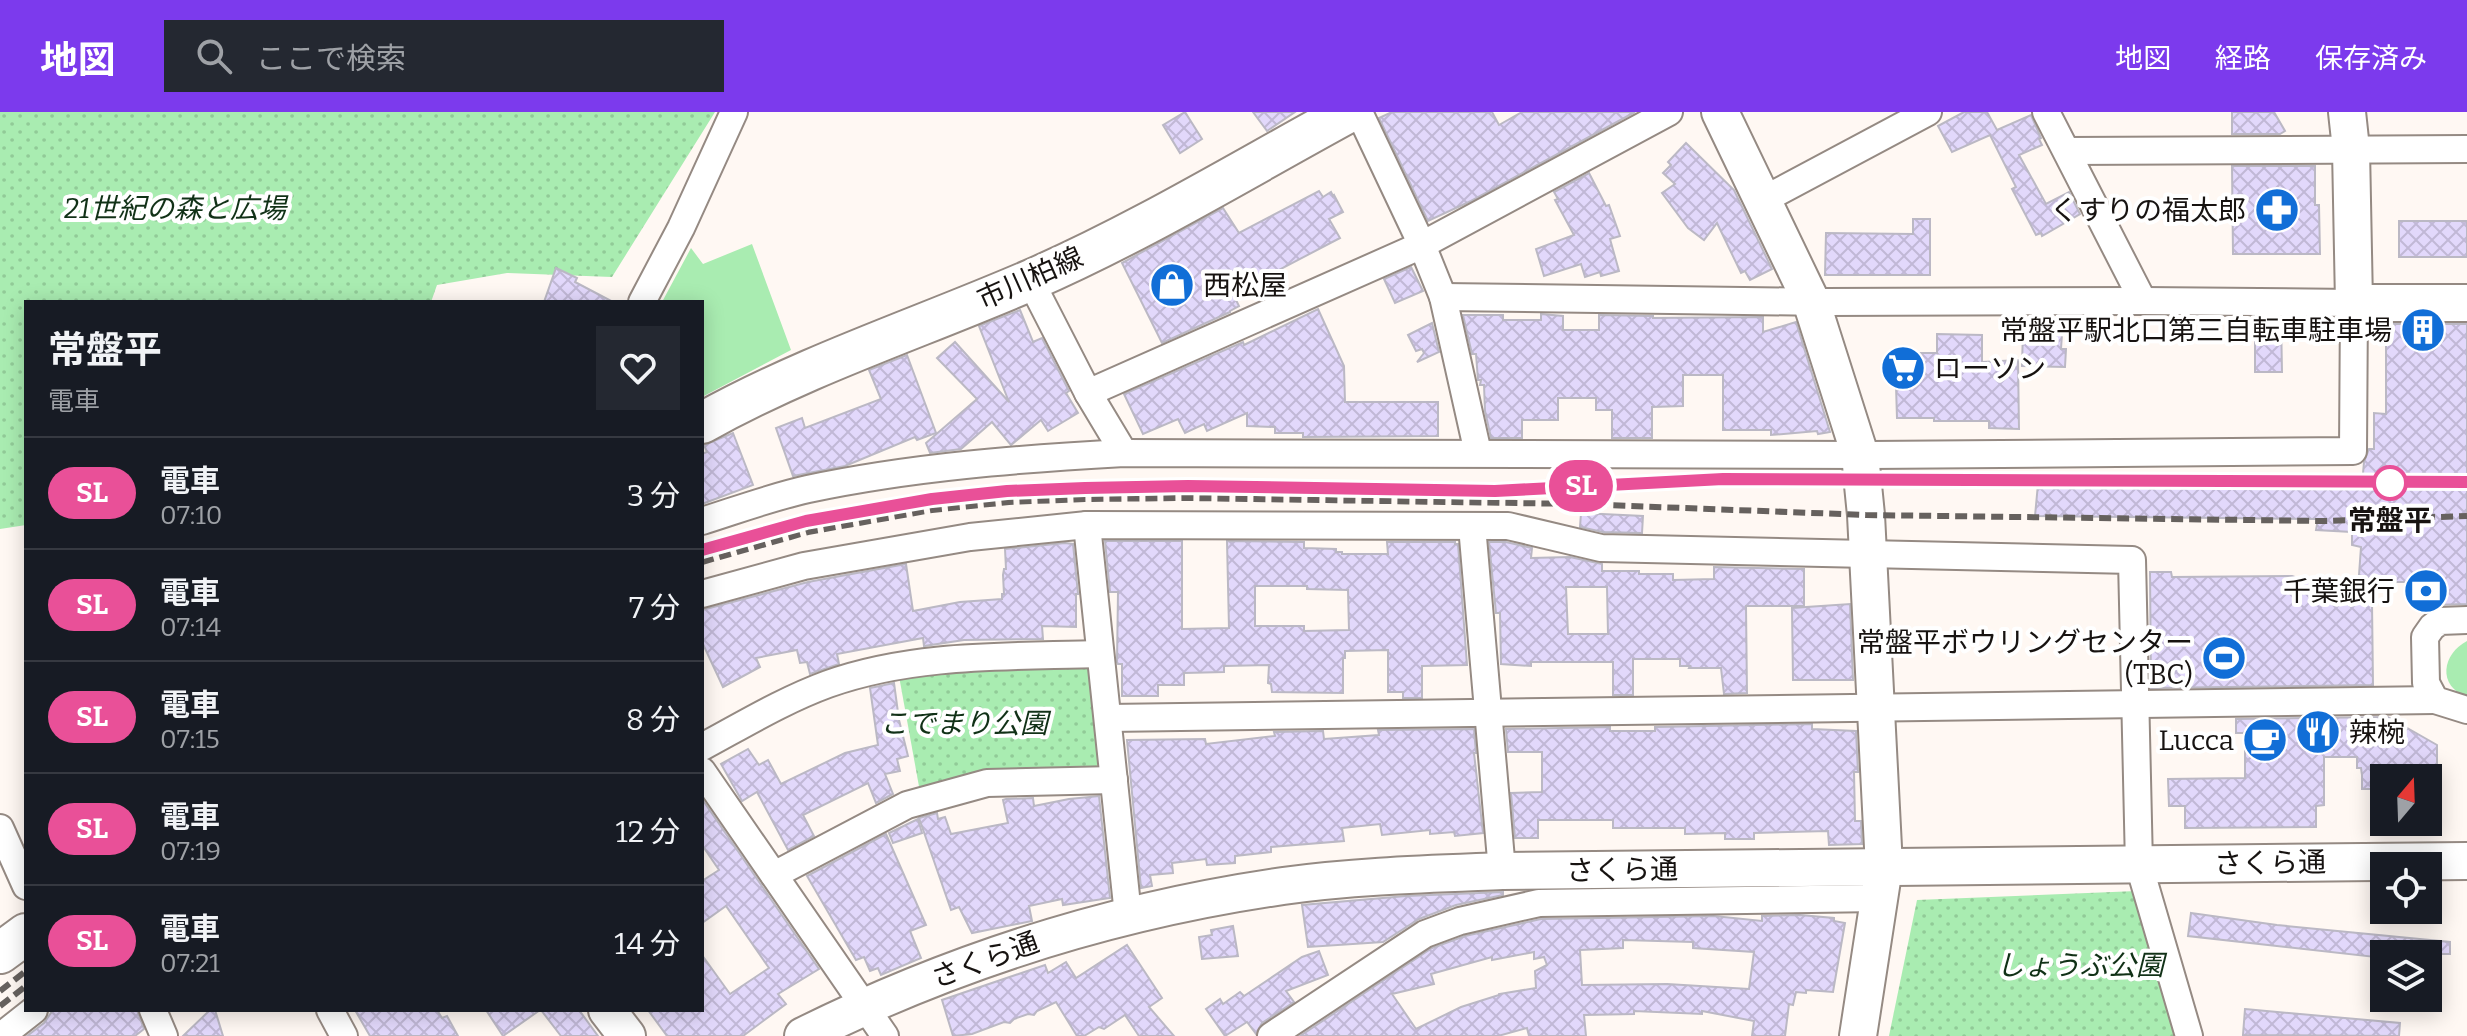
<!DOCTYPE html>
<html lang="ja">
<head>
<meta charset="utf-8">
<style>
  body { margin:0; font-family:Bitter,"Noto Sans JP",serif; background:#242831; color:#f1f3f6; height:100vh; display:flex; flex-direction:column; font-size:30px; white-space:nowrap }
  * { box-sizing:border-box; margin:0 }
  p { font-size:26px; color:#9ea1a6 }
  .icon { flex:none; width:44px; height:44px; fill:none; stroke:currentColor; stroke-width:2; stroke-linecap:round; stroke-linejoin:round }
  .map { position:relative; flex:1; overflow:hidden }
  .panel { position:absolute; left:24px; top:188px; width:680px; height:712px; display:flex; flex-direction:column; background:#171b24; border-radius:0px; box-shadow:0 4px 20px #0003 }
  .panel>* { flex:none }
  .badge { padding:0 16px; border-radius:26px; font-size:28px; line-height:52px }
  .needle { width:52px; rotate:19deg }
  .fabs { position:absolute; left:2370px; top:652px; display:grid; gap:16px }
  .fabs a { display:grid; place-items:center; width:72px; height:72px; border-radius:0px; background:#171b24; box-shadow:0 4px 20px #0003; font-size:40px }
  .map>.badge { position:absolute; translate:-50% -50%; box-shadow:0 0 0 4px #fff }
  .round { display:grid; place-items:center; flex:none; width:84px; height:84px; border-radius:0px; background:#242831 }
  .head { display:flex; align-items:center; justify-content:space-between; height:136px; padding:0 24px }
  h1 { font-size:38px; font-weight:700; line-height:60px }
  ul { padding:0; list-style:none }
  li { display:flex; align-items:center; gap:24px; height:112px; padding:0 24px; border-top:2px solid #363941 }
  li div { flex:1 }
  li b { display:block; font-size:30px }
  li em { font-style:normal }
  li .badge { min-width:88px; font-weight:700; text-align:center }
  header { display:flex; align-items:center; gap:48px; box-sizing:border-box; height:112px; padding:0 40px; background:#7c3aed; color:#fff }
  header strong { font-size:38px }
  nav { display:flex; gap:44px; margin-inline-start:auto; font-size:28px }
  .search { width:560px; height:72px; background:#242831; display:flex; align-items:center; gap:20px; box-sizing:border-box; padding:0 28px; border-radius:0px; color:#9ea1a6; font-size:30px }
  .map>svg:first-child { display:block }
  .grass { fill:#a9ecb1 }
  .park { fill:url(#park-dots) }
  .building { fill:url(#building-cross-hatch); stroke:#bbb8c4; stroke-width:2; fill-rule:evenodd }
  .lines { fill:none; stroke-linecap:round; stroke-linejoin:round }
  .street-casing { stroke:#958a83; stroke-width:30 }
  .secondary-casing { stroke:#958a83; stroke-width:40 }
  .primary-casing { stroke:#958a83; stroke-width:44 }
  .street { stroke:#fff; stroke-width:26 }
  .secondary { stroke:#fff; stroke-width:36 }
  .primary { stroke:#fff; stroke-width:40 }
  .rail { stroke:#66615e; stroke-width:6; stroke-dasharray:12 6; stroke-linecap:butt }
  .line-casing { stroke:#fff; stroke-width:18 }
  .line { stroke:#e95098; stroke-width:12 }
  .stop-dot { fill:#fff; stroke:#e95098; stroke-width:4 }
  .labels { text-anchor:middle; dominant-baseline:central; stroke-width:8; stroke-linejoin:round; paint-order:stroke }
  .park-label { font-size:28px; font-style:italic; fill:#113117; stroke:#fff }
  .poi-label { font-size:28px; fill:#171311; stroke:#fff; text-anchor:end }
  .street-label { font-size:28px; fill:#171311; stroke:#fff }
  .stop-label { font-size:28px; font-weight:bold; fill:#171311; stroke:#fff }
</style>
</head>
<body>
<header>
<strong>地図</strong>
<div class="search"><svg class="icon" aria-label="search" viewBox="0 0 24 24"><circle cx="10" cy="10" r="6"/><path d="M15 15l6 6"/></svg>ここで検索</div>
<nav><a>地図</a><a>経路</a><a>保存済み</a></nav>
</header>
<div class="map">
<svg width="2467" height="924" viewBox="0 0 2467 924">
  <defs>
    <pattern id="park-dots" width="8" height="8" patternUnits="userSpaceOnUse" patternTransform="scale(2)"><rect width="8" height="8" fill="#a9ecb1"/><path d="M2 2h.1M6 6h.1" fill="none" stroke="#91ca97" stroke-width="1.8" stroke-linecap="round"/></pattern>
    <pattern id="building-cross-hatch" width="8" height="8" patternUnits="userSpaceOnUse" patternTransform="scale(2)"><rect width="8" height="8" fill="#e2d8fb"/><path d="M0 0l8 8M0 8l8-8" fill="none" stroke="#c1b8d6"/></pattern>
  </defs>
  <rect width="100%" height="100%" fill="#fff8f3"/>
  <!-- grass -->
  <g class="grass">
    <path d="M752,132L791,238L702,285V190H662L691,136L703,152Z"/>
    <path d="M2467,529V585C2437,574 2442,542 2467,529Z"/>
  </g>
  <!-- park -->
  <g class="park">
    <path d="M0,0H715L612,165L507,161L437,173L431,190H26V413L0,417Z"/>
    <path d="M1084,551L1092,557L1101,649L1092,659L920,680L899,564L928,558Z"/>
    <path d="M2137,779L2178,924H1889L1917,788Z"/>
  </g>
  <!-- building -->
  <g class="building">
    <path d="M1185,0L1202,27L1180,41L1163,13Z"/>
    <path d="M1253,0H1295L1267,19Z"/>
    <path d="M1392,0H1492L1499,13L1522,0H1635L1471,89L1428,109L1379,6Z"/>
    <path d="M1964,0H1987L1997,18L2031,3L2041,26L2039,27L2042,33L2019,43L2046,92L2069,80L2080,102L2042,124L2041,121L2036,123L2012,77L2016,75L1990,23L1952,40L1938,14Z"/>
    <path d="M2232,0H2274L2285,19L2280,22H2232Z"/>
    <path d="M1686,31L1734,78L1772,157L1750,168L1745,159L1741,161L1717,111L1704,128L1688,116L1662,81L1675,72L1663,61L1671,53L1668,50Z"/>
    <path d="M2232,54H2315V93H2319L2320,142H2233Z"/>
    <path d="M1589,61L1606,94L1609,93L1620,124L1610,127L1619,159L1601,164L1600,160L1585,165L1581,152L1544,164L1536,137L1574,123L1555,88L1558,87L1554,80Z"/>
    <path d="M1319,79L1323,85L1331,80L1333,84L1334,83L1343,100L1329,107L1340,126L1233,182L1239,194L1230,199V200L1162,231L1122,151L1223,96L1239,121Z"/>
    <path d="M1913,107H1930V163H1825L1826,121L1913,122Z"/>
    <rect x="2399" y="109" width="68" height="36"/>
    <path d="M1411,155L1423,179L1395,191L1384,167Z"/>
    <path d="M556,156L577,166L575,170L613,190H544Z"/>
    <path d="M1318,197L1344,254L1345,290H1438V324L1303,325V321H1275V315L1247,314V301L1207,319L1204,312L1185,321L1178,307L1143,322L1124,282L1243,230L1244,233Z"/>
    <path d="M1020,198L1033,230L1042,226L1069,279L1066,281L1078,301L1048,319L1041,308L1011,333L992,310L961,337L930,341L926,331L977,287L937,246L955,230L1009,290L979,214Z"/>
    <path d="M1541,202L1563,204V218H1599V203L1653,204V206L1763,205V220L1796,210L1830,320L1818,322L1817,319L1771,323V318H1723V263H1683V294L1652,295V326H1612V298H1596V286H1558V308H1522V326H1491L1485,299L1484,273H1480L1481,268H1478L1476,242H1472L1463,203H1503V208H1541Z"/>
    <path d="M2255,206H2281L2282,260H2255Z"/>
    <path d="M1432,211L1439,240L1417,250L1424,241L1422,237L1416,239L1408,223Z"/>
    <path d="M2378,212H2467V492L2432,493L2434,470H2377L2359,463L2361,435L2352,433V420L2316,418L2318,407L2035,404L2038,372L2362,373L2364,350L2369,337H2374V301L2386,302V230L2378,229Z"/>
    <path d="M2023,218L2049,219V222H2062L2061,237H2066L2065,255L2022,254Z"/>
    <path d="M1937,222L1982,223V250L2018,248L2019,317L1989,316V309H1934V306H1897L1895,241H1937Z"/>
    <path d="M907,243L936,321L917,328L915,325L845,354L793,364L776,316L802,306L805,316L881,287L869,258Z"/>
    <path d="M733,321L753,373L702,392V342L707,340L704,333Z"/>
    <path d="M1581,401L1643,404L1642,421L1603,420L1580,415Z"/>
    <path d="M1105,429H1182V517L1229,516L1227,429L1304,430V436L1336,437V440H1342V442H1388L1387,430H1455V432H1458L1467,553L1422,554V586H1403V580H1388V538L1345,539V546H1343V581L1272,580L1271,572L1268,571L1269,553L1224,554V560L1184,561V573H1158V584H1122V552H1118L1117,550L1118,480H1110ZM1255,474H1307V477L1348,478L1349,518L1304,519V514H1255Z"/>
    <path d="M1489,430H1506L1532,436L1531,446L1570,445L1602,452V459H1639V462H1673V468L1714,467V455L1804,457V494H1746L1747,581L1724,582L1721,556H1689L1690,554H1680V547H1633V583H1613V550H1531V554L1501,552L1500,501H1496ZM1566,475H1607L1608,522H1568Z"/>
    <path d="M1065,431L1073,432L1078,482H1076V515L1042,514L1043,527L964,528L924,534L923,526L837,542L839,552L810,562L807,550L800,551L797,538L756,546L760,555L723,575L702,530V498L808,470L906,452L913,499L960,490L1002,487V482H1004L1003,463L1004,457H1006L1005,437Z"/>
    <path d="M2150,460H2171L2172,465L2292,464L2372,491L2373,573L2151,576Z"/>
    <path d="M1850,492L1853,568H1793L1792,496Z"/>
    <path d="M894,571L899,608L908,644L897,647L900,659L885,662L893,682L876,691L868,671L803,703L814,724L788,738L757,680L742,689L721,652L748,637L759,653L768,648L781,672L845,641L878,633L870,576Z"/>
    <path d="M2388,605L2437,633V663H2385L2384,677H2362V663L2361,656H2357V645H2324V693L2316,694V715L2185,716V694H2169L2168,667L2245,666V621H2236V607Z"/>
    <path d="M1812,612V617L1856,619L1858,660H1854L1855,709H1861L1862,732L1829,733L1828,719L1754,721V727H1725V721L1685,722V716H1613V708H1538V726H1515L1511,681L1542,680V640H1508L1506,617L1610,615V619H1655V615Z"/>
    <path d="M1474,617L1476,641H1474L1483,721L1455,724L1454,720L1430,722V718L1382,723L1380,712L1342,716L1344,729L1271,735V740L1235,744V751L1207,753L1206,747L1172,751L1173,761L1150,763L1152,774L1141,776L1127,628L1205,627L1206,632L1275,624L1274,620L1323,619L1324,627L1379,623L1378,618Z"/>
    <path d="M1099,684L1110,786L1063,793L1062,787L1029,794L1032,809L972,821L959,795L951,798L919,706L937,701L938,707L945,705L951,722L1008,711L1003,688L1006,687L1033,686L1034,694L1069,687Z"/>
    <path d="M702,687L819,857L778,882L786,892L743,924H667L648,898H702V843L730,882L769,856L726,794L702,811V769L719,758L702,733Z"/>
    <path d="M918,707L922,721L893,731L889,721Z"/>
    <path d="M886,722L926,813L910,819L921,846L881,863L878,856L870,859L864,845L856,848L807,764Z"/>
    <path d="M1503,780V783L1456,793L1419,807L1383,830L1308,835L1302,793L1406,784Z"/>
    <path d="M2191,801L2277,813L2450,830V842H2384V846L2188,824Z"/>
    <path d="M1800,803L1834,806V809L1845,811L1833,880L1806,878V881L1796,880L1793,893L1789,892L1785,924H1752L1754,909L1702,899V902L1634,899V902L1584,903L1586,924H1529L1527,916L1498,924H1300L1432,836L1465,824L1541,807L1714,804L1762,809V804ZM1623,828L1693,830V836L1754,840L1749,877L1667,872L1582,873L1580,838L1623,836ZM1534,840V847L1544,845L1547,853L1535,859L1536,876L1499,882V883L1461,895L1416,917L1392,882L1434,872L1431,862L1492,845V848Z"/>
    <path d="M1233,814L1238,844L1202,847L1199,825L1212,823L1211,818Z"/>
    <path d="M1127,833L1162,886L1149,895L1174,924H1139L1125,903L1104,917L1099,915L1084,924H1077L1056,890L1037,899L1034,903L1028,902L1014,907L1010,911L1004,910L972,922L953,924L942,888L1045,853L1048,861L1066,850L1076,866Z"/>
    <path d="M1319,839L1328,863L1286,879L1294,890L1262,911L1256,922L1247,910L1225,924L1206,897L1220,887L1223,892L1240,880L1244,884L1302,845Z"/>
    <path d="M2245,897L2400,911L2399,924L2243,923Z"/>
    <path d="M53,898H137L144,917L135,924H27L44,911Z"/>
    <path d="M210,898H215L223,924H183Z"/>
    <path d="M355,898H437L442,906L447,904L458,924H370Z"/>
    <path d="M486,898H540L503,924Z"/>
    <path d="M541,898H579L598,924H561Z"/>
  </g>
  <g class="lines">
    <!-- street casing -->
    <g class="street-casing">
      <g id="street">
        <path d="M1359,0L1422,133L1443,185L1478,341"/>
        <path d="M2046,0L2143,189"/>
        <path d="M2067,39L2467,37"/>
        <path d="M1763,88L1928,0"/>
        <path d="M1030,168L1088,281L1124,341"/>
        <path d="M642,190L681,116L734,0"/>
        <path d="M1088,281L1422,133L1669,0"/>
        <path d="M702,409C737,398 772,385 808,377C912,355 1018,347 1124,341L1870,343L2353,339L2354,191L2143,189L1826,190L1443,185"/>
        <path d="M1087,413L1128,803"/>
        <path d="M1472,414L1502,759"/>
        <path d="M702,482L804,454L970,425L1087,413L1508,414L1601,436L2132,448L2139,753L2189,924"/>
        <path d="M2467,508L2440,509L2432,515L2425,525L2426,571L2435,588L2467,598"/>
        <path d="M1108,606L2435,588"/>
        <path d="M702,635C743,613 784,588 828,572C915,541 1009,545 1100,542"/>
        <path d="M702,659L885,924"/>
        <path d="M0,716L26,774"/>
        <path d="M774,763L907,693L987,671L1114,668"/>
        <path d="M153,898L164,924"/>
        <path d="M330,898L344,924"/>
        <path d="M1,924L34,898"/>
        <path d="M1271,924L1425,822L1460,809L1539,791L1879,786"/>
      </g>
    </g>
    <!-- secondary casing -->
    <g class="secondary-casing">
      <g id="secondary">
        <path d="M1720,0L1811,189L1860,343L1866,403L1884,755L1858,924"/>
        <path d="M2347,0L2351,37L2354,191H2467"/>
        <path d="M607,898L627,924"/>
        <path d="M803,924C954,849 1116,798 1283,774C1355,764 1429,762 1502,759L2467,749"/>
      </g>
    </g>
    <!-- primary casing -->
    <g class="primary-casing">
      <g id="primary">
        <path d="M702,311C808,252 920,216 1031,168C1141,120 1244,57 1349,0"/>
        <path d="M0,841L26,822"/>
      </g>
    </g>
    <!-- street -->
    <use href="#street" class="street"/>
    <!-- secondary -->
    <use href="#secondary" class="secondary"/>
    <!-- primary -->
    <use href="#primary" class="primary"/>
    <!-- rail -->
    <g class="rail">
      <path d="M1235,375L1379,377"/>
      <path d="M1475,378L1723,367L2467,370"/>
      <path d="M702,450L808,420L932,398L1009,390L1085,387L1188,386L1579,392L1866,403L2324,409L2467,404"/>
      <path d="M0,879L26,859"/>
      <path d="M0,894L26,874"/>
    </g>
  </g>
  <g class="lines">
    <!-- line casing -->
    <g class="line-casing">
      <path id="line" d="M702,438L806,409L932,387L1007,379L1085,376L1188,374L1495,379L1723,367L2467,370"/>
    </g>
    <!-- line -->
    <use href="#line" class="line"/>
  </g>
  <!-- icons -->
  <defs>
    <g id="pharmacy-disc" transform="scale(2.3)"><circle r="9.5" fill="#116ed7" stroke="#fff"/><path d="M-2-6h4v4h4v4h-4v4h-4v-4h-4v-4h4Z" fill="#fff"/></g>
    <g id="shop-disc" transform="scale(2.3)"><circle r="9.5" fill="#116ed7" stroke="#fff"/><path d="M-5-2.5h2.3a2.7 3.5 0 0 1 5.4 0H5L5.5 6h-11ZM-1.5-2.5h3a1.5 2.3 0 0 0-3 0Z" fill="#fff"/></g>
    <g id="building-disc" transform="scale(2.3)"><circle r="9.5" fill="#116ed7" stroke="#fff"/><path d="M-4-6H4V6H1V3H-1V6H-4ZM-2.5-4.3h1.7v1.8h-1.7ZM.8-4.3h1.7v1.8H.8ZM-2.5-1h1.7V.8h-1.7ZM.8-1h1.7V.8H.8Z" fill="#fff"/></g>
    <g id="supermarket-disc" transform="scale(2.3)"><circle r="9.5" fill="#116ed7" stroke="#fff"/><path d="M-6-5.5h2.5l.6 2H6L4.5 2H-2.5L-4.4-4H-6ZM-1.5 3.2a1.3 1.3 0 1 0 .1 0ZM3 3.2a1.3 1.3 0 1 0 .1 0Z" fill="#fff"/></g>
    <g id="bank-disc" transform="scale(2.3)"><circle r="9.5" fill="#116ed7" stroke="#fff"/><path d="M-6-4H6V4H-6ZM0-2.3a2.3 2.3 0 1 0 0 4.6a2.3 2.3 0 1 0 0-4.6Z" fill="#fff"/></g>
    <g id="stadium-disc" transform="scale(2.3)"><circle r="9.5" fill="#116ed7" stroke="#fff"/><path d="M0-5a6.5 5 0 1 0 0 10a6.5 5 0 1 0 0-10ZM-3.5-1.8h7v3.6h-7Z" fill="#fff"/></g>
    <g id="restaurant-disc" transform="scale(2.3)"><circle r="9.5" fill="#116ed7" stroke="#fff"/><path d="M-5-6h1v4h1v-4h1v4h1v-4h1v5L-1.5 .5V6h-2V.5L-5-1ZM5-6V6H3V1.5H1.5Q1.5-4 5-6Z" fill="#fff"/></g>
    <g id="cafe-disc" transform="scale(2.3)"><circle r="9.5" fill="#116ed7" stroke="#fff"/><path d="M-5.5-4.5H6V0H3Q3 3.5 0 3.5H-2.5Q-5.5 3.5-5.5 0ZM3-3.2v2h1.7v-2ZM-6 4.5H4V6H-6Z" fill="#fff"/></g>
  </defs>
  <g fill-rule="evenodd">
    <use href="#pharmacy-disc" x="2277" y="98"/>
    <use href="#shop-disc" x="1172" y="173"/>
    <use href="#building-disc" x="2423" y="218"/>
    <use href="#supermarket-disc" x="1903" y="256"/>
    <use href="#bank-disc" x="2426" y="479"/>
    <use href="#stadium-disc" x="2224" y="546"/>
    <use href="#restaurant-disc" x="2318" y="620"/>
    <use href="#cafe-disc" x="2265" y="628"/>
  </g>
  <!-- markers -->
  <circle class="stop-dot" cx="2390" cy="371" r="16"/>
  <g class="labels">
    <!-- park labels -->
    <g class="park-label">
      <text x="175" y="96">21世紀の森と広場</text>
      <text x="964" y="611">こでまり公園</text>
      <text x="2080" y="853">しょうぶ公園</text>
    </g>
    <!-- poi labels -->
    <g class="poi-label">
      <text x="2246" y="98">くすりの福太郎</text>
      <text x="1203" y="173" text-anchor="start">西松屋</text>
      <text x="2392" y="218">常盤平駅北口第三自転車駐車場</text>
      <text x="1934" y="256" text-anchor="start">ローソン</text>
      <text x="2395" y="479">千葉銀行</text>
      <text x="2193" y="530">常盤平ボウリングセンター<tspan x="2193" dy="32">(TBC)</tspan></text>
      <text x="2349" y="620" text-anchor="start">辣椀</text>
      <text x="2234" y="628">Lucca</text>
    </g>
    <!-- street labels -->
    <g class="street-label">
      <text transform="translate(1030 166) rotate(-24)">市川柏線</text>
      <text transform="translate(2270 751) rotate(-1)">さくら通</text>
      <text transform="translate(1622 758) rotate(-1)">さくら通</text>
      <text transform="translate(985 848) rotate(-20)">さくら通</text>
    </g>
    <!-- stop labels -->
    <g class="stop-label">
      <text x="2390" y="408">常盤平</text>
    </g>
  </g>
</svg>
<div class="fabs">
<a><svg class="needle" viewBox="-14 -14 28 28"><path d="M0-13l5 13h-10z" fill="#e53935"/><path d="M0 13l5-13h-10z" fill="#9ea1a6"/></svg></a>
<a><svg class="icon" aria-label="locate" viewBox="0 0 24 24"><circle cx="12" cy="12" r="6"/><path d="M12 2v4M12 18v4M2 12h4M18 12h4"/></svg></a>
<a><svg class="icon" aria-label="layers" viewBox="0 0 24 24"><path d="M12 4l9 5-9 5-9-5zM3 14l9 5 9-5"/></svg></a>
</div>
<b class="badge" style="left:1581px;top:374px;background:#e95098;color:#fff">SL</b>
<section class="panel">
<div class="head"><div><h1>常盤平</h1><p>電車</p></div><a class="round"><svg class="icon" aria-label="heart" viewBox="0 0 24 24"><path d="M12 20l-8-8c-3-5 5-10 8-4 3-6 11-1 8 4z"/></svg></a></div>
<ul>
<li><span class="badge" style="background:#e95098;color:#fff">SL</span><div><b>電車</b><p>07:10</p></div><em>3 分</em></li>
<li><span class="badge" style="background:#e95098;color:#fff">SL</span><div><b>電車</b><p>07:14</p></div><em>7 分</em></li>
<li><span class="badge" style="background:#e95098;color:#fff">SL</span><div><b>電車</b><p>07:15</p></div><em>8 分</em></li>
<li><span class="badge" style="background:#e95098;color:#fff">SL</span><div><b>電車</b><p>07:19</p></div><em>12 分</em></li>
<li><span class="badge" style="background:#e95098;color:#fff">SL</span><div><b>電車</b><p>07:21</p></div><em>14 分</em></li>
</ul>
</section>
</div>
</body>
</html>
